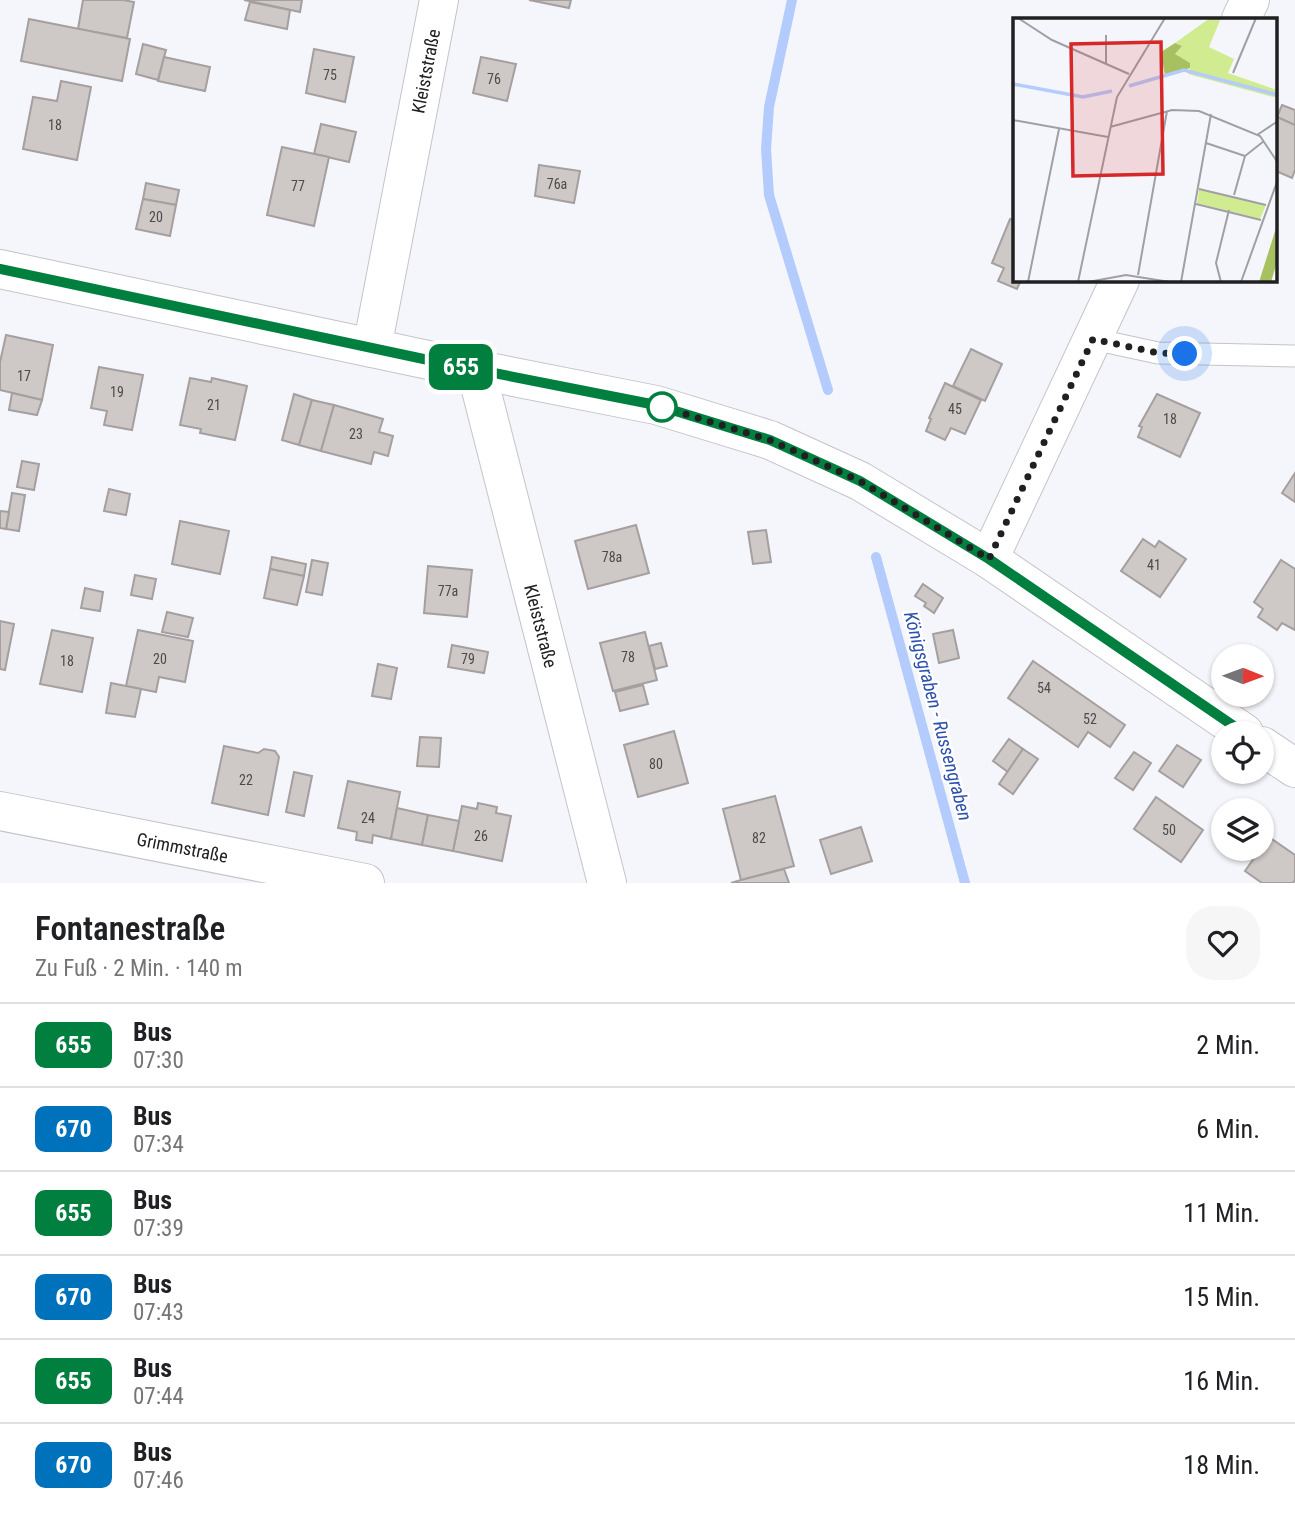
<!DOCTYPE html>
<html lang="de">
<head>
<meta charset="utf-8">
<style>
  body { margin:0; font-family:"Roboto Condensed",sans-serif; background:#f6f6f6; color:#202124; height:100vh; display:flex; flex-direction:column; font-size:26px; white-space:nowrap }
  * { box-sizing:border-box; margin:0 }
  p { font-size:23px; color:#757577 }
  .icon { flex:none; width:38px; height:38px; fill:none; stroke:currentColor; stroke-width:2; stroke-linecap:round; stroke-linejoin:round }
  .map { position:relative; height:883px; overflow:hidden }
  .side { display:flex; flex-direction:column; background:#fff; flex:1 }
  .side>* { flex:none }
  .badge { padding:0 14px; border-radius:10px; font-size:24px; line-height:46px }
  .needle { width:46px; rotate:91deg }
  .controls { position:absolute; left:1211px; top:644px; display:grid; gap:14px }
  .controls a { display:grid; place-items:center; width:63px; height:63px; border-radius:50%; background:#fff; box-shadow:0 2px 5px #0004; font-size:35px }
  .you { position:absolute; width:35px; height:35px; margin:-18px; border:5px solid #fff; border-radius:50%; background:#1a73e8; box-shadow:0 0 0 10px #1a73e833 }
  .map>.badge { position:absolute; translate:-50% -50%; box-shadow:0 0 0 4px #fff }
  .round { display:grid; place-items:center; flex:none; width:74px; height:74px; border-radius:28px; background:#f6f6f6 }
  .summary { display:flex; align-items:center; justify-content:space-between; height:119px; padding:0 35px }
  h1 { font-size:33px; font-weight:600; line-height:52px }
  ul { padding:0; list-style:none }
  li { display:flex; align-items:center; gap:21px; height:84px; padding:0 35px; border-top:2px solid #e0e0e0 }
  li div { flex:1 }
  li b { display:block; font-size:26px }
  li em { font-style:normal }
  li .badge { min-width:77px; font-weight:700; text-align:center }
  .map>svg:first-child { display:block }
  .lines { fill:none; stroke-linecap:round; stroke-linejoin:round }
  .stream { stroke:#b3cbfd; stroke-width:10 }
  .building { fill:#cec8c7; stroke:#a59f9f; stroke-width:2 }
  .service-casing { stroke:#c4c4c9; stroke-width:23 }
  .minor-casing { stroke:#c4c4c9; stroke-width:40 }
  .tertiary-casing { stroke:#c4c4c9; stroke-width:40 }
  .service { stroke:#fff; stroke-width:21 }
  .minor { stroke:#fff; stroke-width:38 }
  .tertiary { stroke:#fff; stroke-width:38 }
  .line-casing { stroke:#fff; stroke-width:16 }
  .line { stroke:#007f3e; stroke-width:10 }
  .walk { stroke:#202022; stroke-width:7; stroke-dasharray:0 12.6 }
  .stop-dot { fill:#fff; stroke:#007f3e; stroke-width:3.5 }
  .labels { text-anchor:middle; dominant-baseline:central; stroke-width:5; stroke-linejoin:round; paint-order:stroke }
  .number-label { font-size:14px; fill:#4c4a4b }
  .street-label { font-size:18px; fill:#202022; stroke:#fff }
  .water-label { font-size:19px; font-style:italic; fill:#2b50ae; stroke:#fff }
  .inset-river { fill:none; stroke:#b3cbfd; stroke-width:3.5 }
  .inset-road { fill:none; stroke:#a0a0a4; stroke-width:2 }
  .view { fill:#d62828; fill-opacity:0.15; stroke:#d62828; stroke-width:3.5 }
  .inset-edge { fill:none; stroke:#202022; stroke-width:3.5 }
</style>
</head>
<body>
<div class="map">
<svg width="1295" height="883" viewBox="0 0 1295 883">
  <rect width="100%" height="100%" fill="#f5f6fb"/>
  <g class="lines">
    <!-- stream -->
    <g class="stream">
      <path d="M792,0L769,107L766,149L769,195L828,390"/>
      <path d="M876,557L965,883"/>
    </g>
  </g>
  <!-- building -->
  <g class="building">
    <path d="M83,0H123L134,2L127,38L78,29Z"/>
    <path d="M244,0H302L300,12Z"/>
    <path d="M529,0H571L569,8Z"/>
    <path d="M250,2L290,10L287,29L245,20Z"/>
    <path d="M29,19L130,39L122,81L21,61Z"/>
    <path d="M143,44L166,50L158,80L136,74Z"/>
    <path d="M314,49L354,57L345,102L306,93Z"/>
    <path d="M164,57L210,67L205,91L158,81Z"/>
    <path d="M481,57L516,64L507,101L473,93Z"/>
    <path d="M61,81L91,87L77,160L23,149L33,97L57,101Z"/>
    <path d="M1282,105L1295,110V125L1277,117Z"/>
    <path d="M1277,117L1295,125V170L1292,178L1276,171Z"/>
    <path d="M321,124L356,132L349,162L314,154Z"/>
    <path d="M282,147L329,157L314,226L267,215Z"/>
    <path d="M539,165L580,171L574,203L535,196Z"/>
    <path d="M146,183L179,190L176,205L143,199Z"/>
    <path d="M143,199L176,205L170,236L136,229Z"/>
    <path d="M1010,219L1015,221V280H1021L1017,289L998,281L1004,268L992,263Z"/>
    <path d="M6,335L53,345L42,400L0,390V362Z"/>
    <path d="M971,349L1002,364L985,401L953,386Z"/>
    <path d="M99,367L143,375L132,430L104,425L107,411L91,408Z"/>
    <path d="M190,378L211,382L212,378L247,386L235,440L200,433L201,429L180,425Z"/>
    <path d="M945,383L981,400L965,434L951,428L945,440L926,431L931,419L929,418Z"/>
    <path d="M12,393L42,400L37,415L9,410Z"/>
    <path d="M294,394L312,400L299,445L282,440Z"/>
    <path d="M1157,394L1200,413L1180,457L1138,437L1142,427L1139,426Z"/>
    <path d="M312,400L334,405L321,451L299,445Z"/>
    <path d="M334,405L383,419L379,432L393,436L388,456L374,452L371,464L321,451Z"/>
    <path d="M22,461L39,464L34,490L17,487Z"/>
    <path d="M1295,473V502L1282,493Z"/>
    <path d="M109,489L130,494L126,515L104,511Z"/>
    <path d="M12,493L25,495L19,531L6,529Z"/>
    <path d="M0,511L9,512L6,529L0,528Z"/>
    <path d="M180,521L229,531L220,574L172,564Z"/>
    <path d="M636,525L649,573L588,589L575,541Z"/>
    <path d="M766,530L771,562L753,564L748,532Z"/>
    <path d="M1143,539L1155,547L1159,541L1186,559L1160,597L1121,571Z"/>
    <path d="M272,557L306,564L304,576L270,569Z"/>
    <path d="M312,560L328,563L322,595L306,592Z"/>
    <path d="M1281,560L1295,569V630L1282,623L1277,630L1258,617L1263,609L1254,602Z"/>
    <path d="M428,566L472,570L467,617L424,613Z"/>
    <path d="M270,569L304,576L297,605L264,598Z"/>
    <path d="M135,575L156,579L152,599L131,595Z"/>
    <path d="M923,584L943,598L934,613L924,606L926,603L915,596Z"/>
    <path d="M85,588L103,592L100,611L81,608Z"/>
    <path d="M167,612L193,618L188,637L162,632Z"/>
    <path d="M0,621L14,624L5,670L0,669Z"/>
    <path d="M52,630L93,638L82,692L40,684Z"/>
    <path d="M138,630L193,641L185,682L159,677L156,692L126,686Z"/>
    <path d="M953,630L959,658L939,663L933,634Z"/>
    <path d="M645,632L657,680L613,691L600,643Z"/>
    <path d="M661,643L667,666L655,669L649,646Z"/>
    <path d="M452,645L488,652L484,673L448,667Z"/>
    <path d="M1033,661L1125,725L1110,747L1088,732L1078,747L1008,698Z"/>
    <path d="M378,664L397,668L391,699L372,696Z"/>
    <path d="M111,683L141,689L135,717L106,713Z"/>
    <path d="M643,685L648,704L620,711L615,692Z"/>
    <path d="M674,731L688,783L638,797L624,745Z"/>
    <path d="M420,737L441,738L439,767L417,766Z"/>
    <path d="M1009,739L1023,749L1008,772L993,761Z"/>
    <path d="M1177,745L1201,760L1183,787L1159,771Z"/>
    <path d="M224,746L258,753L264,749L275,751L279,757L268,815L212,803Z"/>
    <path d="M1023,749L1038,759L1013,794L999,784Z"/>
    <path d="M1134,752L1151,763L1133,790L1115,778Z"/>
    <path d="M294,772L312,776L304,816L286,812Z"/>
    <path d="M348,781L400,792L391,839L373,835L372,843L356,840L357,832L338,828Z"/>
    <path d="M775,796L794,866L741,880L723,809Z"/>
    <path d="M1156,797L1203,830L1181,862L1134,829Z"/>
    <path d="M478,803L497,807L496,813L511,816L502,861L453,851L462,806L477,809Z"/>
    <path d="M397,808L428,815L422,845L391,839Z"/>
    <path d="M428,815L459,821L453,851L422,845Z"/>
    <path d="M861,827L872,861L831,874L820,840Z"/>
    <path d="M1269,837L1295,855V880L1293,883H1262L1245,871Z"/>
    <path d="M784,869L789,883H731L741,880Z"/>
  </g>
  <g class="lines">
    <!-- service casing -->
    <g class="service-casing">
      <path id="service" d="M1093,339L1158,353L1295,356"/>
    </g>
    <!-- minor casing -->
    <g class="minor-casing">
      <g id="minor">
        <path d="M1241,19L1250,0"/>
        <path id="s1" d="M372,348L439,0"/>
        <path id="s2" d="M476,370L607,883"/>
        <path d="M989,559L1120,280"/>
        <path id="s3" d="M0,811L365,883"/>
      </g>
    </g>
    <!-- tertiary casing -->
    <g class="tertiary-casing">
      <g id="tertiary">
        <path d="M0,269L433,361L656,405L770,440L860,481L989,559L1244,733"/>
        <path d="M1262,746L1295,768"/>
      </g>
    </g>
    <!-- service -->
    <use href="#service" class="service"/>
    <!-- minor -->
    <use href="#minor" class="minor"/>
    <!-- tertiary -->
    <use href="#tertiary" class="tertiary"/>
  </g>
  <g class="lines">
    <!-- line casing -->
    <g class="line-casing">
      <path id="line" d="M0,269L433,361L656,405L770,440L860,481L989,559L1244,733"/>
    </g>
    <!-- line -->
    <use href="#line" class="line"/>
    <!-- walk -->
    <path class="walk" d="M662,407L656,405L770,440L860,481L989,559L1093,339L1158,353L1185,354"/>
  </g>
  <!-- markers -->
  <circle class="stop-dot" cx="662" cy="407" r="14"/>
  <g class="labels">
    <!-- number labels -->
    <g class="number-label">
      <text x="330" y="75">75</text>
      <text x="494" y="79">76</text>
      <text x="55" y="125">18</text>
      <text x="557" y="184">76a</text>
      <text x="298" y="186">77</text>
      <text x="156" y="217">20</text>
      <text x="24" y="376">17</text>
      <text x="117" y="392">19</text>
      <text x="214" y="405">21</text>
      <text x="955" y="409">45</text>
      <text x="1170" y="419">18</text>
      <text x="356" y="434">23</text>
      <text x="612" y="557">78a</text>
      <text x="1154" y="565">41</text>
      <text x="448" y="591">77a</text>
      <text x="628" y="657">78</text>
      <text x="160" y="659">20</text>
      <text x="468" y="659">79</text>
      <text x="67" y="661">18</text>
      <text x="1044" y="688">54</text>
      <text x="1090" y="719">52</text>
      <text x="656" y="764">80</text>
      <text x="246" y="780">22</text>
      <text x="368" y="818">24</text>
      <text x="1169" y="830">50</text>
      <text x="481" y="836">26</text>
      <text x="759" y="838">82</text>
    </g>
    <!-- street labels -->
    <g class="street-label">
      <text stroke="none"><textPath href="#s1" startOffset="282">Kleiststraße</textPath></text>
      <text stroke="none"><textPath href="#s2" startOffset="264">Kleiststraße</textPath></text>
      <text stroke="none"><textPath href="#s3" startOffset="186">Grimmstraße</textPath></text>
    </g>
    <!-- water labels -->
    <g class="water-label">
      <text transform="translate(938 716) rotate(75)">Königsgraben - Russengraben</text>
    </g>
  </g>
  <!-- overview -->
  <g transform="translate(1013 18)">
    <rect width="264" height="264" fill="#f5f6fb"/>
    <path d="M197,0H208L196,29L221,41L215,55L264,72V80L175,56L177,50L161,35L169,28L162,25ZM186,171L253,187L247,201L184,185Z" fill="#d1eb91"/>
    <path d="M162,25L169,28L162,36L177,45V50L152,58L148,34ZM264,207V244L258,264H246Z" fill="#a7c161"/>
    <path class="inset-river" d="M0,66L70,79L99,73M116,68L171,52L265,77"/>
    <path class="inset-road" d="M5,0L39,22L116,56M93,46V17M220,55L243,0M0,102L95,119M97,109L159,92L186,93L247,118L265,145M244,117L265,103M193,125L232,138M186,171L253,187M221,177L232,138L251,123M183,186L248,202M125,257L154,93M15,264L46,111M65,264L104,79L152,0M75,264L113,257L157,264M168,264L198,96M208,264L203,245L216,192M228,264L265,161"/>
    <path class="view" d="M148,24L150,156L60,158L58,26Z"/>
    <rect width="264" height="264" class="inset-edge"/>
  </g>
</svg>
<div class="controls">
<a><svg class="needle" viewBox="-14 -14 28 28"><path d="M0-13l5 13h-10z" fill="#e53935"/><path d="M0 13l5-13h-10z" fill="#757577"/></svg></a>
<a><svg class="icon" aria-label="locate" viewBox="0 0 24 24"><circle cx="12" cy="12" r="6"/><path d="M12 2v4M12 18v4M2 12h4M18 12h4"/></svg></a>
<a><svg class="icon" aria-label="layers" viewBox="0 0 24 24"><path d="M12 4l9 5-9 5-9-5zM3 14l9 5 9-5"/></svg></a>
</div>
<div class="you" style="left:1185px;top:354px"></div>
<b class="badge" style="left:461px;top:367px;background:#007f3e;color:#fff">655</b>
</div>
<section class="side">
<div class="summary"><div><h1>Fontanestraße</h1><p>Zu Fuß · 2 Min. · 140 m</p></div><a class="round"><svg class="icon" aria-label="heart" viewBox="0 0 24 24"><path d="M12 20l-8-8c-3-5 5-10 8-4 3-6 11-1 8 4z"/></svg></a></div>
<ul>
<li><span class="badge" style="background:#007f3e;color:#fff">655</span><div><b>Bus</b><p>07:30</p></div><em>2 Min.</em></li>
<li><span class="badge" style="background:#0072bc;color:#fff">670</span><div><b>Bus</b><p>07:34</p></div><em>6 Min.</em></li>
<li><span class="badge" style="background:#007f3e;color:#fff">655</span><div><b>Bus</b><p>07:39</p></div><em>11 Min.</em></li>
<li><span class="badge" style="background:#0072bc;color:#fff">670</span><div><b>Bus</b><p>07:43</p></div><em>15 Min.</em></li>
<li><span class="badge" style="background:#007f3e;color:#fff">655</span><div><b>Bus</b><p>07:44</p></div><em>16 Min.</em></li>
<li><span class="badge" style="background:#0072bc;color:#fff">670</span><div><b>Bus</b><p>07:46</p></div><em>18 Min.</em></li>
</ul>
</section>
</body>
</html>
